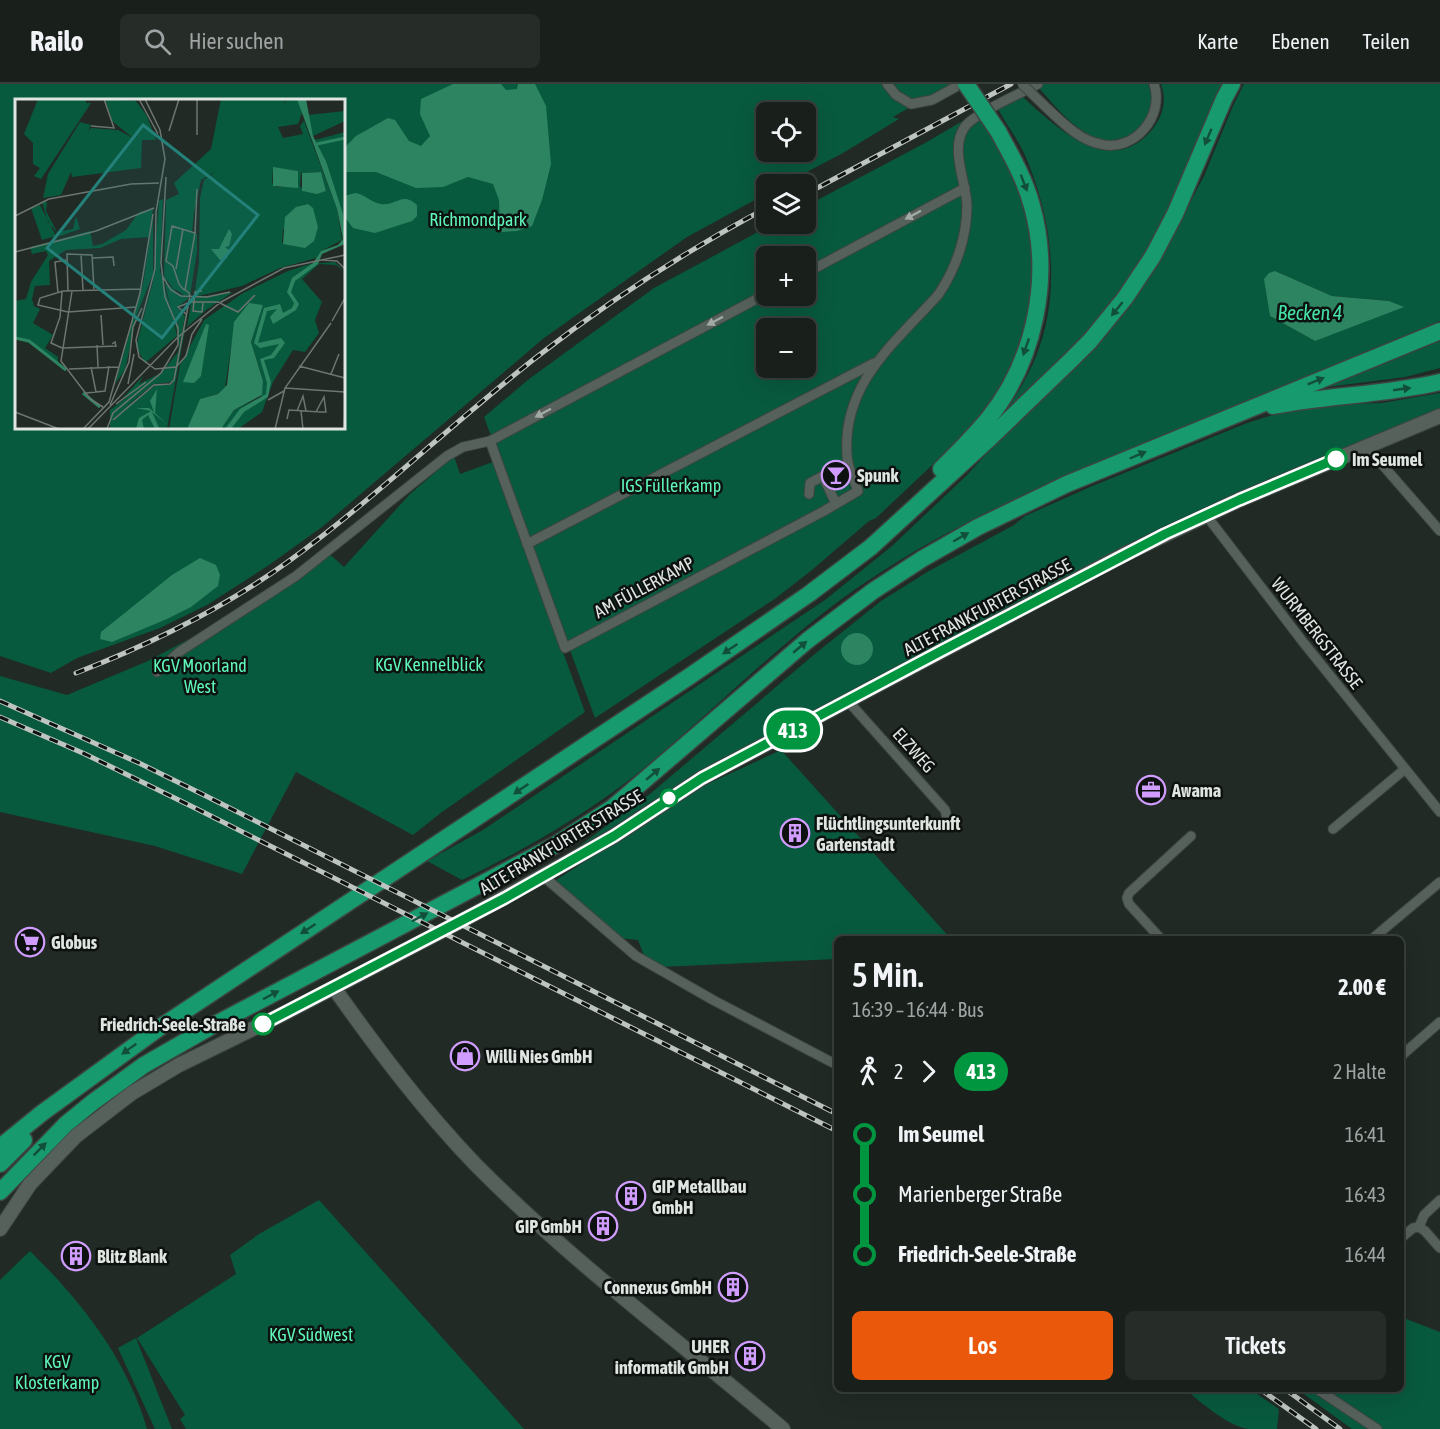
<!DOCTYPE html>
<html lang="de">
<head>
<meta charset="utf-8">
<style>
  body { margin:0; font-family:"Asap Condensed",sans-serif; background:#262d29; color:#f1f3f6; height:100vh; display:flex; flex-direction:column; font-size:22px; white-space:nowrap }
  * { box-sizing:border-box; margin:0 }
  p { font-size:20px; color:#9fa3a3 }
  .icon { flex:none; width:33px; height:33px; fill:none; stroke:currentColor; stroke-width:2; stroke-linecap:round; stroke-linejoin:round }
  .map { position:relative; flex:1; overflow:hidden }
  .sheet { position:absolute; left:834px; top:852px; width:570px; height:456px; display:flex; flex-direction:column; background:#19201c; border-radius:9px; box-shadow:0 6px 24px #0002,0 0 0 2px #373e3b }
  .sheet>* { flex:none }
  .badge { padding:0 12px; border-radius:20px; font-size:21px; line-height:39px }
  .buttons { position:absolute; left:756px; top:18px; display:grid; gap:12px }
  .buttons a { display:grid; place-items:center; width:60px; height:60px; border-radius:9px; background:#19201c; box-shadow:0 6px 24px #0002,0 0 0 2px #373e3b; font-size:30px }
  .map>.badge { position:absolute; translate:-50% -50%; box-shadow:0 0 0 3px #fff }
  .legs { display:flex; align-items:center; gap:9px; height:66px; padding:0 18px; font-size:20px }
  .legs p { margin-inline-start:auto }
  .summary { display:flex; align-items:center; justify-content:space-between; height:102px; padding:0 18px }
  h1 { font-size:33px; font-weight:600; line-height:45px }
  .cta { display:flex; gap:12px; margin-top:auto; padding:12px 18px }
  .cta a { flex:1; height:69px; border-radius:9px; background:#ea580c; color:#fff; font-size:24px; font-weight:600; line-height:69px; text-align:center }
  .cta a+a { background:#262d29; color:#f1f3f6 }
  ul { padding:0 18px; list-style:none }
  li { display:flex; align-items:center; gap:21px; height:60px; font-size:22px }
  li i { display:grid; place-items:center; width:9px; height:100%; margin:0 8px; background:currentColor }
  li i::after { content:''; width:15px; height:15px; margin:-8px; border:4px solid; border-radius:50%; background:#19201c }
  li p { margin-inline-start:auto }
  li:first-child i { background:linear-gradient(#0000 50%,currentColor 0) }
  li:last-child i { background:linear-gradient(currentColor 50%,#0000 0) }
  header { display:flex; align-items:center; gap:36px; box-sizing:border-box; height:84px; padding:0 30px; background:#19201c; border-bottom:2px solid #373e3b }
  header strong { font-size:28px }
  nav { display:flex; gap:33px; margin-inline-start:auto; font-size:21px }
  .search { width:420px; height:54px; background:#262d29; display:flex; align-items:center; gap:15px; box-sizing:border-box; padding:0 21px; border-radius:9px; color:#9fa3a3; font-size:22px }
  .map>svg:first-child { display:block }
  .green { fill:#085a3e; fill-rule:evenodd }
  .water { fill:#2c8461 }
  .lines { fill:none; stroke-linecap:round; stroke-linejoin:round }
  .street-casing { stroke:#3d4541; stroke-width:11 }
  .secondary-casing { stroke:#3d4541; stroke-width:16 }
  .highway-casing { stroke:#3d4541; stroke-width:19 }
  .street { stroke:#57615c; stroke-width:9 }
  .secondary { stroke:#57615c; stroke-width:14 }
  .highway { stroke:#179a6e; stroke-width:16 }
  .rail-casing { stroke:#bec5c0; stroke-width:5 }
  .rail { stroke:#0d110f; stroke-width:3; stroke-dasharray:9; stroke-linecap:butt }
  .street-bridge-casing { stroke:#3d4541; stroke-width:11; stroke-linecap:butt }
  .highway-bridge-casing { stroke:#3d4541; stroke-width:19; stroke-linecap:butt }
  .street-bridge { stroke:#57615c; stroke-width:9 }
  .highway-bridge { stroke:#179a6e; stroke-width:16 }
  .oneway { fill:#124f3a }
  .oneway2 { fill:#a2aaa5 }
  .line-1-casing { stroke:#fff; stroke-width:14 }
  .line-1 { stroke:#009640; stroke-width:9 }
  .stop-1-dot { fill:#fff; stroke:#009640; stroke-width:3 }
  .labels { text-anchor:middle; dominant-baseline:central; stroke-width:5; stroke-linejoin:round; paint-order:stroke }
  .park-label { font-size:18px; fill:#5ff6ba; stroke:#0d110f }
  .stop-label { font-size:18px; font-weight:bold; fill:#dfe5e1; stroke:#0d110f; text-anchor:start }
  .poi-label { font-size:18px; font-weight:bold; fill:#dfe5e1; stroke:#0d110f; text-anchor:start }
  .street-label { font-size:18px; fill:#dfe5e1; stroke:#0d110f }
  .water-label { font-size:20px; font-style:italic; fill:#46e1a7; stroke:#0d110f }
  .inset-river { fill:none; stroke:#2c8461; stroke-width:3 }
  .inset-road { fill:none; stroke:#6d7570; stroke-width:1.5 }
  .view { fill:#24817a; fill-opacity:0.15; stroke:#24817a; stroke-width:3 }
  .inset-edge { fill:none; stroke:#dfe5e1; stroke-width:3 }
</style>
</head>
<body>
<header>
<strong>Railo</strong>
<div class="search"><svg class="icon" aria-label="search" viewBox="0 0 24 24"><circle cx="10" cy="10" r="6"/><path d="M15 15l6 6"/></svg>Hier suchen</div>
<nav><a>Karte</a><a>Ebenen</a><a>Teilen</a></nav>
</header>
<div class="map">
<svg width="1440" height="1345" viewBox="0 0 1440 1345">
  <rect width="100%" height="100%" fill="#212a25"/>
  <!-- green -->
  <g class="green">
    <path d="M0,0H950L893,33L899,35L843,69L784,100H766V110L687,153L544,254L322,443L269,481L207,521L160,544L77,574L51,589L0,572ZM16,16H344V344H16ZM766,28H806V68H766Z"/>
    <path d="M1044,0H1148C1162,30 1131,67 1098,55C1073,45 1056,23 1038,3Z"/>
    <path d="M1161,0H1226C1192,75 1162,154 1112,220C1082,260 1042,294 1005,328C1013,316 1021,304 1027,292C1064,222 1055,139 1024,69C1017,54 1006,40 998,25L1022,12C1054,42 1110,95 1151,47C1163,33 1167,17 1161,0Z"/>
    <path d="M1244,0H1440V237C1357,271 1275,306 1192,340C1081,385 969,429 869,496C783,553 713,629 633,693C580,734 522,767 462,796L427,777L483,746L825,516L892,462L967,391L1000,355L1090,268L1123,231L1153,189L1204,92L1233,22ZM1275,187L1332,212L1389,217L1315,257L1270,232Z"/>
    <path d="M978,28L1007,75L1030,133L1035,162L1032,225L1011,283L997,308L981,330L962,353L876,434L869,437L812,486L776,514L595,634L484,333L529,295L654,204L773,140H806V122L925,59ZM766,172H806V212H766ZM766,244H806V284H766Z"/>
    <path d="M1440,257V284L1405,293L1327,303Z"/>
    <path d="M1440,309V325L1271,394L1158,445L695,692L608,749L576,767L575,765L650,710L816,569L881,517L929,487L1014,441L1025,432L1090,403L1247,339L1286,327L1347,320L1382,319Z"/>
    <path d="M454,372L460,390L493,378L585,628L442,728L413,751L296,688L242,790L155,762L0,728V592L67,611L148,577L206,546L261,511L325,466L344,483L409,411Z"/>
    <path d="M781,666L951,855H837V875L659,883L645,874L638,856L619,854L553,798L699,704Z"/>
    <path d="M319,1116L524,1345H186L180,1335L185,1331L137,1254L236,1190L230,1171L259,1150Z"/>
    <path d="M30,1167C81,1217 127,1275 147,1345H0V1196Z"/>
    <path d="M1401,1233L1440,1248V1345H1352L1297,1305H1401Z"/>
    <path d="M136,1254L172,1345H155L118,1264Z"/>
    <path d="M1185,1305H1250L1279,1325L1277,1345C1268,1345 1258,1345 1249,1345C1229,1343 1200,1318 1185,1305Z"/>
  </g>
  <!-- water -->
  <g class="water">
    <path d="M453,0H501L506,6L517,5L518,0H535L546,22L551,80L542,116L532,142L517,147L500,148L499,116L493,100L468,93L443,103L416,104L376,88H344V64L356,52L388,34L395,36L409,57L421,62L430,52L420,30L421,15Z"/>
    <path d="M355,109C365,110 371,119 381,120C397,122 402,107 417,121V132L412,137L375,149L353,144L344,132V112Z"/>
    <path d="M1275,187L1332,212L1389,217L1404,223L1315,257L1270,232L1264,195L1269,189Z"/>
    <path d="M200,474L216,481L220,491L218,502L191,523L167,535L112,558L100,555L101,548L172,491Z"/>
    <circle cx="857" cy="565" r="16"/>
  </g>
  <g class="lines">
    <!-- street casing -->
    <g class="street-casing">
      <g id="street">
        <path d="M887,0L896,11L911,20L932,16L961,0"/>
        <path d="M1050,27C1064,40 1080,56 1100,60C1134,69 1165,32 1154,0"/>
        <path d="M806,189L965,104"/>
        <path d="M766,210L490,357L565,564L824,427L858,407C854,395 847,383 847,371C842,299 895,259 938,211C956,185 967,153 967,121C966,97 950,66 964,44C972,30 1022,9 1038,0"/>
        <path d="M1366,362L1440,447"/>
        <path d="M809,410L810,399L823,392L836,420"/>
        <path d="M1206,431L1303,558L1440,728"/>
        <path d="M527,460L874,279"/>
        <path d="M157,588L179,568L296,492L447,372L463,363L490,357"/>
        <path d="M848,617L945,726L949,741"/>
        <path d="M1333,745L1405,685"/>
        <path d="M543,792L636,872L713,916L837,981"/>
        <path d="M1161,855L1129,820L1127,814L1129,809L1191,752"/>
        <path d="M1372,855L1440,798"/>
        <path d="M1401,972L1440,938"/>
        <path d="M1419,1143L1425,1147L1440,1164"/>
        <path d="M1401,1154L1413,1144L1419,1143L1424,1131L1440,1116"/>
        <path d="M1317,1305L1377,1345"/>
      </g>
    </g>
    <!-- secondary casing -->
    <g class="secondary-casing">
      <g id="secondary">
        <path d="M334,904C378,966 423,1026 476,1081C571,1177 680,1258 783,1345"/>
        <path d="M0,1145L30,1100L76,1052L132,1009L179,981L285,929L467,834L614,752L702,694L1125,470L1239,416L1440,332"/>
      </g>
    </g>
    <!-- highway casing -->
    <g class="highway-casing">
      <g id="highway">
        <path d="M1273,322C1328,311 1385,311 1440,298"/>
        <path d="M941,385C957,369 973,353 988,335C1035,277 1052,194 1032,122C1025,95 1011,71 998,47"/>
        <path d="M0,1063L42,1029L159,944L690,592L809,510L871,463L990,354L1071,276L1090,257L1125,214L1153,172L1175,130L1224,15L1232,0"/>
        <path d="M0,1080L24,1056"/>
        <path d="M0,1108L66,1040L93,1018L144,981L212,942L555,761L612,724L808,556L873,507L922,475L978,443L1067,400L1440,247"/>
      </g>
    </g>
    <!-- street -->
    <use href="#street" class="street"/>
    <!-- secondary -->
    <use href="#secondary" class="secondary"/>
    <!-- highway -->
    <use href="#highway" class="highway"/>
    <!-- rail casing -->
    <g class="rail-casing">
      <g id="rail">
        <path d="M806,110L1011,0"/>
        <path d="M76,589C151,560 224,524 289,477C376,414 453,338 538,272C610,216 686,167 766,124"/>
        <path d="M0,617L139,679L206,712L837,1030"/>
        <path d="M0,633L85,670L197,725L837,1047"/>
        <path d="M1260,1305L1316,1345"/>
        <path d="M1285,1305L1340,1345"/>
      </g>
    </g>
    <!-- rail -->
    <use href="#rail" class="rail"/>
    <!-- street-bridge casing -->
    <g class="street-bridge-casing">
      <path id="street-bridge" d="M1022,0L1050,27"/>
    </g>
    <!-- highway-bridge casing -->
    <g class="highway-bridge-casing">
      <path id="highway-bridge" d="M966,0L998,47"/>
    </g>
    <!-- street-bridge -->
    <use href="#street-bridge" class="street-bridge"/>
    <!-- highway-bridge -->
    <use href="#highway-bridge" class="highway-bridge"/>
  </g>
  <!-- one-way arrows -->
  <defs><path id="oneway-solid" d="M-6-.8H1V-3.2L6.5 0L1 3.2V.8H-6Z" transform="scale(1.5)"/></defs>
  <g class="oneway">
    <use href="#oneway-solid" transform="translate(1208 53) rotate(113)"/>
    <use href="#oneway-solid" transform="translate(1024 99) rotate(69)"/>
    <use href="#oneway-solid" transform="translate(1117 225) rotate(129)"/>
    <use href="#oneway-solid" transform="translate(1026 263) rotate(109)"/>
    <use href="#oneway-solid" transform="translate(1316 297) rotate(-22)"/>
    <use href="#oneway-solid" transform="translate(1402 305) rotate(-8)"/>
    <use href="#oneway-solid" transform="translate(1138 371) rotate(-23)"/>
    <use href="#oneway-solid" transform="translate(961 453) rotate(-30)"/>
    <use href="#oneway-solid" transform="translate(800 563) rotate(-40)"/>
    <use href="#oneway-solid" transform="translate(730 565) rotate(146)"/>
    <use href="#oneway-solid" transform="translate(653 690) rotate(-40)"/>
    <use href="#oneway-solid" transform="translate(521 705) rotate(146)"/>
    <use href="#oneway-solid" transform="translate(420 833) rotate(-28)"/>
    <use href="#oneway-solid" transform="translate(308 845) rotate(147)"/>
    <use href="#oneway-solid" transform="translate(271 911) rotate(-28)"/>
    <use href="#oneway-solid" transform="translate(129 965) rotate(144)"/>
    <use href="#oneway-solid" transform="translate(40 1065) rotate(-45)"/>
  </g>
  <g class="oneway2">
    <use href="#oneway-solid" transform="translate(913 131) rotate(152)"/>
    <use href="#oneway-solid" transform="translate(715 237) rotate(152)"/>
    <use href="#oneway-solid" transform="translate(543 329) rotate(152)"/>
  </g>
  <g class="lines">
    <!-- line-1 casing -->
    <g class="line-1-casing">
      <path id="line-1" d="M263,940L505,814L614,752L702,694L943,566L1165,450L1239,416L1336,375"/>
    </g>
    <!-- line-1 -->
    <use href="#line-1" class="line-1"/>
  </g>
  <!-- icons -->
  <defs>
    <g id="bar-ring" transform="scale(1.5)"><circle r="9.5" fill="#0d110f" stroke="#d09dff" stroke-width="1.5"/><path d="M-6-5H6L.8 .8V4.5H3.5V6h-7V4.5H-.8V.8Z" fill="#d09dff"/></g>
    <g id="office-ring" transform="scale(1.5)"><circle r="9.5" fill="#0d110f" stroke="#d09dff" stroke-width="1.5"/><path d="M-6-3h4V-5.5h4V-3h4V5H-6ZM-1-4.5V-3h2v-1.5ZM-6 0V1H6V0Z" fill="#d09dff"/></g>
    <g id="building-ring" transform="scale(1.5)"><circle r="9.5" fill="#0d110f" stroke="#d09dff" stroke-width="1.5"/><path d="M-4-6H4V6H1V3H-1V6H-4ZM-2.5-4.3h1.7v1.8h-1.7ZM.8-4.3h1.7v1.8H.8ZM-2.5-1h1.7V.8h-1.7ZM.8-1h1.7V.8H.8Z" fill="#d09dff"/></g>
    <g id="supermarket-ring" transform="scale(1.5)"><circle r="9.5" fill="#0d110f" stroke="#d09dff" stroke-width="1.5"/><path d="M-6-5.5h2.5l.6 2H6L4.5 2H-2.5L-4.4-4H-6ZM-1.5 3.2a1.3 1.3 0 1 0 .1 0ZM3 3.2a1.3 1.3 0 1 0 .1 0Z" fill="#d09dff"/></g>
    <g id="shop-ring" transform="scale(1.5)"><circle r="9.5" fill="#0d110f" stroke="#d09dff" stroke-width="1.5"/><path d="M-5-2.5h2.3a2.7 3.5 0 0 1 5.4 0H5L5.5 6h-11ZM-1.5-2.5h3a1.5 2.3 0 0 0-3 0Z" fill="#d09dff"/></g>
  </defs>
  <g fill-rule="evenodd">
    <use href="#bar-ring" x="836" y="391"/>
    <use href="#office-ring" x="1151" y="706"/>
    <use href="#building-ring" x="795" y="749"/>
    <use href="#supermarket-ring" x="30" y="858"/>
    <use href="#shop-ring" x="465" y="972"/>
    <use href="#building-ring" x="631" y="1112"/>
    <use href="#building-ring" x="603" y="1142"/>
    <use href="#building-ring" x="76" y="1172"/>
    <use href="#building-ring" x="733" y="1203"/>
    <use href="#building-ring" x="750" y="1272"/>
  </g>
  <!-- markers -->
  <g class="stop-1-dot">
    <circle cx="1336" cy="375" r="10"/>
    <circle cx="669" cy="714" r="8"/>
    <circle cx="263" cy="940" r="10"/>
  </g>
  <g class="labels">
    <!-- park labels -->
    <g class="park-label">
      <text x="478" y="135">Richmondpark</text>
      <text x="671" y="401">IGS Füllerkamp</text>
      <text x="429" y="580">KGV Kennelblick</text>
      <text x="200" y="581">KGV Moorland<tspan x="200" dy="21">West</tspan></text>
      <text x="311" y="1250">KGV Südwest</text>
      <text x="57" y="1277">KGV<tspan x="57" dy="21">Klosterkamp</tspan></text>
    </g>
    <!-- stop labels -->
    <g class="stop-label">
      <text x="1352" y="375">Im Seumel</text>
      <text x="246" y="940" text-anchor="end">Friedrich-Seele-Straße</text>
    </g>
    <!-- poi labels -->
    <g class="poi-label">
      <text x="857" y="391">Spunk</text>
      <text x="1172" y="706">Awama</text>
      <text x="816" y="739">Flüchtlingsunterkunft<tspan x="816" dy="21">Gartenstadt</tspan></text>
      <text x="51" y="858">Globus</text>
      <text x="486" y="972">Willi Nies GmbH</text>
      <text x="652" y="1102">GIP Metallbau<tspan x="652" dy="21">GmbH</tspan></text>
      <text x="582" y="1142" text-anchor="end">GIP GmbH</text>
      <text x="97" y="1172">Blitz Blank</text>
      <text x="712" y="1203" text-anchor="end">Connexus GmbH</text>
      <text x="729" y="1262" text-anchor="end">UHER<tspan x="729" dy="21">informatik GmbH</tspan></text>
    </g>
    <!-- street labels -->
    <g class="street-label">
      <text transform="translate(644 503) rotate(-28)">AM FÜLLERKAMP</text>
      <text transform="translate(987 523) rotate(-28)">ALTE FRANKFURTER STRASSE</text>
      <text transform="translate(1317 549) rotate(52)">WURMBERGSTRASSE</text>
      <text transform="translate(914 666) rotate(48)">ELZWEG</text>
      <text transform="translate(561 758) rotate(-31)">ALTE FRANKFURTER STRASSE</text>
    </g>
    <!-- water labels -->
    <g class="water-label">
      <text x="1310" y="228">Becken 4</text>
    </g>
  </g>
  <!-- overview -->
  <g transform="translate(15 15)">
    <rect width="330" height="330" fill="#212a25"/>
    <path d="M23,0H71V4H76L26,80L19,77L25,69L18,65V44L9,35ZM90,0L121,2L132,17L141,41H127L126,69L57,78L56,73L46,96L28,99L33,75L65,23L76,26L73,33L76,29L103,31L118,39L97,22ZM206,0H272L267,7L273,0H282L288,11L283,25L263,28L268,39L288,35L285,27L289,22L322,110L327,141L306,152L301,159L265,169L227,187L179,198L184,164L185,99L189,81L201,72L186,81L179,113L177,133L182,135V152L175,197L163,195L149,178L151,101L164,95L159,84L196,50ZM258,69L283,72V88H262L257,84ZM306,73L311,92L290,93L285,87L286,74ZM293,105L303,128L267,144L268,131L286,107ZM330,12V22L298,37L293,16ZM330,33V133L311,62L300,41ZM148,100L145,172L163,236L130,264L121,248L138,182L144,102ZM27,103H32L31,112L42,133L58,130L61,117L65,130L45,137L33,123ZM25,106L41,137L27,141L16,109ZM138,110L134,138L106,140L85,149L51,151L34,162L35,186L20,187L17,200L19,207L25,210L18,224L38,236L30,249L43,258V264L14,244L0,240V202L11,200L16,183L33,156L31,152L17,155L15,148L75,132L78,147L87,145L111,131L124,113ZM138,118V175L122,215L110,271L100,285L128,185ZM320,163L330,173L321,166L304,165L287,180L307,203L300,221L304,234L290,253L278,251L258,283L247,313L223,330H206L219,311L246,298L248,282L236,243L248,206L220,224L210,288L203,295L185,300L172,330H154L165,266L189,221L228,194L273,172L295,165ZM150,184L174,199L162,208L170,217L158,283L139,285L109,309L141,286L157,285L173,213L152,330H95V311L116,295L106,301L128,277L124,285L146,274L163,253L164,246ZM218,193L191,211L172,228L177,199Z" fill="#085a3e" fill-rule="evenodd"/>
    <path d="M282,0H291L298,37L311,62L328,115L330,145L307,155L303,165L280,182L276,193L284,205L281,211L258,225L255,218L262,210L252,212L243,244L266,239L270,244L259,259L249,261L256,283L253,298L229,313L216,330H210L225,310L251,295L252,284L245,260L256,256L264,245L245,249L239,244L249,209L265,205L268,214L277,209L279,204L272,193L277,179L298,164L306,152L323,146L328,140L322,110ZM258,68L283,72V89L258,87ZM306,73L311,92L302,95L287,92V74ZM293,105L298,109L303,128L299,142L290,149L268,145L270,118L281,108ZM214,130L217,135L214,147L210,148L214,151L212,159L205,161L196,150H204ZM234,204L248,206L236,243L248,282L247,296L219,311L206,330H172L185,300L203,295L212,286L219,223ZM191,225L194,226L186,277L179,284L168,283ZM142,290L140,314L153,326L137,313L144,329L140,330L133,316L127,321L129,330H121L124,319L136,312L121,309H134L139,313L135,302Z" fill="#2c8461"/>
    <path class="inset-river" d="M302,45L330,39M0,239L14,242L51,271M68,294L85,308"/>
    <path class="inset-road" d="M124,0L143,35M130,0L145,31L150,60L141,113L140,170L121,241L124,258L140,270L161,268L171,257L177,235L187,220M76,27L99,29L89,0M154,32L164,0M182,36V0M0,117L34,100L116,85L144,84M180,134L182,90M0,153L81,132L139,109M66,155L68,191M78,159L98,158L99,167M307,161L322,162L330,170M161,170L168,130M148,178L156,191L166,197L192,198L215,193M53,192L52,155L77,156L79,190M57,192L46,262L75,300L88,308M187,192L180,193L178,212L187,213L188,204M47,193L45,218L36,244L47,249L101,247L100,243L97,245M43,194L40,163L51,161M121,208L53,213L23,206L25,199L48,192L126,190M171,215L163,208L175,203H203L223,213L240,196M86,216L88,246M317,222L330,199M82,246L83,268M284,267L330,279M76,268L81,293M54,270L104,268M316,275L324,255M113,285L119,255M270,289L330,293M71,294L90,292L94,267M253,301L269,292M101,305L131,283M95,306L114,263L118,228L127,209M282,312L288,297L291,312M286,312L288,330M0,313L44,330M272,320L274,311L305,313H311L309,298L301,313M98,321L139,286L155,285L159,281L175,197L174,194L173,193L170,191L168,190L164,185L158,167L151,162L157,127L180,134L170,191M68,330L94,303L125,194L138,115M73,330L162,239L206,203L269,169L330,156M92,330L98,314L146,274L163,246V229L150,198L146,164L151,78M260,330L270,289L316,224M329,330L330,308"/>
    <path class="view" d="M128,26L243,116L147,239L32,149Z"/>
    <rect width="330" height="330" class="inset-edge"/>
  </g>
</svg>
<div class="buttons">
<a><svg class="icon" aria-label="locate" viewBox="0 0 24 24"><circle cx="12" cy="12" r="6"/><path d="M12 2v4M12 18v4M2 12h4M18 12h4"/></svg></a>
<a><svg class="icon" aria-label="layers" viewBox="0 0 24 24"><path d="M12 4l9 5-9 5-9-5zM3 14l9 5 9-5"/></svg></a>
<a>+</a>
<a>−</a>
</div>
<b class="badge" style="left:793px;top:646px;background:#009640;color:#fff">413</b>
<section class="sheet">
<div class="summary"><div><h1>5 Min.</h1><p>16:39 – 16:44 · Bus</p></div><b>2.00 €</b></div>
<div class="legs"><svg class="icon" aria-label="walk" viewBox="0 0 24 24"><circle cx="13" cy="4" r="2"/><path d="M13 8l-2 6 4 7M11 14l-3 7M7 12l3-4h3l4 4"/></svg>2<svg class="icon" aria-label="forward" viewBox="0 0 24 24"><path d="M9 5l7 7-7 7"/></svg><b class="badge" style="background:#009640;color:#fff">413</b><p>2 Halte</p></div>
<ul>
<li><i style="color:#009640"></i><b>Im Seumel</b><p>16:41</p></li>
<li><i style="color:#009640"></i><span>Marienberger Straße</span><p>16:43</p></li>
<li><i style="color:#009640"></i><b>Friedrich-Seele-Straße</b><p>16:44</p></li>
</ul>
<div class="cta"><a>Los</a><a>Tickets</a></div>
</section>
</div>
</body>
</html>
